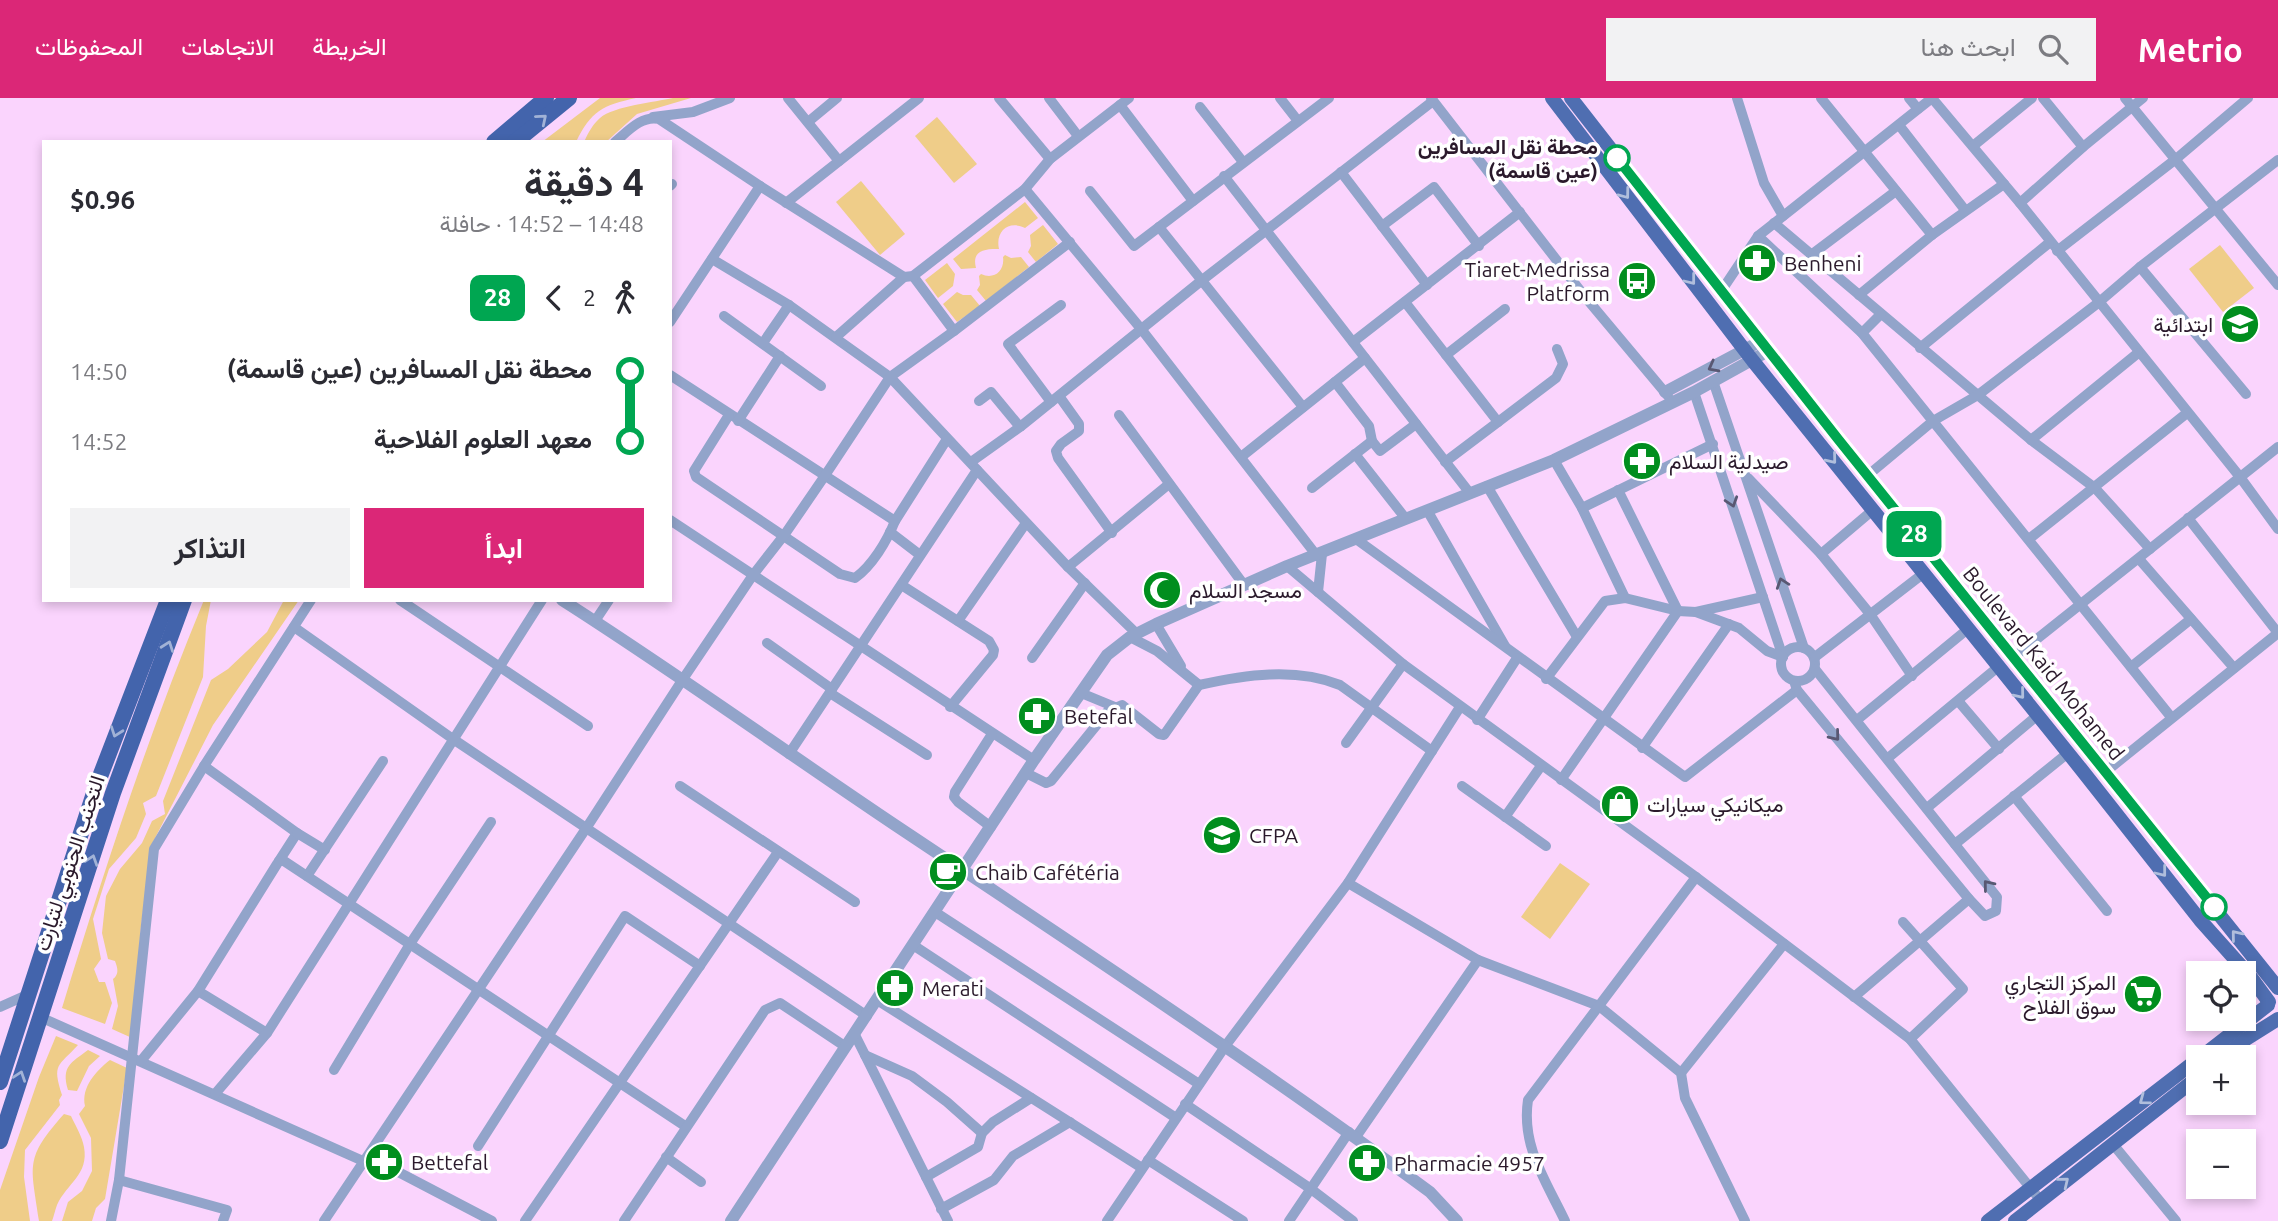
<!DOCTYPE html>
<html lang="ar">
<head>
<meta charset="utf-8">
<style>
  body { margin:0; font-family:Ubuntu,Vazirmatn,sans-serif; background:#f2f2f3; color:#2b2b33; direction:rtl; height:100vh; display:flex; flex-direction:column; font-size:26px; white-space:nowrap }
  * { box-sizing:border-box; margin:0 }
  p { font-size:23px; color:#7c7c81 }
  .icon { flex:none; width:38px; height:38px; fill:none; stroke:currentColor; stroke-width:2; stroke-linecap:round; stroke-linejoin:round }
  .map { position:relative; flex:1; overflow:hidden; direction:ltr }
  .panel { position:absolute; left:42px; top:42px; width:630px; height:462px; display:flex; flex-direction:column; background:#fff; border-radius:0px; box-shadow:0 4px 10px #0003; direction:rtl }
  .panel>* { flex:none }
  .badge { padding:0 14px; border-radius:10px; font-size:24px; line-height:46px }
  .controls { position:absolute; left:2186px; top:863px; display:grid; gap:14px }
  .controls a { display:grid; place-items:center; width:70px; height:70px; border-radius:0px; background:#fff; box-shadow:0 4px 10px #0003; font-size:35px }
  .map>.badge { position:absolute; translate:-50% -50%; box-shadow:0 0 0 4px #fff }
  .legs { display:flex; align-items:center; gap:10px; height:77px; padding:0 28px; font-size:23px }
  .legs p { margin-inline-start:auto }
  .summary { display:flex; align-items:center; justify-content:space-between; height:119px; padding:0 28px }
  h1 { font-size:38px; font-weight:700; line-height:52px }
  .action { display:flex; gap:14px; margin-top:auto; padding:14px 28px }
  .action a { flex:1; height:80px; border-radius:0px; background:#db2777; color:#fff; font-size:28px; font-weight:700; line-height:80px; text-align:center }
  .action a+a { background:#f2f2f3; color:#2b2b33 }
  ul { padding:0 28px; list-style:none }
  li { display:flex; align-items:center; gap:24px; height:70px; font-size:26px }
  li i { display:grid; place-items:center; width:10px; height:100%; margin:0 9px; background:currentColor }
  li i::after { content:''; width:18px; height:18px; margin:-9px; border:5px solid; border-radius:50%; background:#fff }
  li p { margin-inline-start:auto }
  li:first-child i { background:linear-gradient(#0000 50%,currentColor 0) }
  li:last-child i { background:linear-gradient(currentColor 50%,#0000 0) }
  header { display:flex; align-items:center; gap:42px; box-sizing:border-box; height:98px; padding:0 35px; background:#db2777; color:#fff }
  header strong { font-size:33px }
  nav { display:flex; gap:38px; margin-inline-start:auto; font-size:24px }
  .search { width:490px; height:63px; background:#f2f2f3; display:flex; align-items:center; gap:18px; box-sizing:border-box; padding:0 24px; border-radius:0px; color:#7c7c81; font-size:26px }
  .map>svg:first-child { display:block }
  .green { fill:#efcd89 }
  .lines { fill:none; stroke-linecap:round; stroke-linejoin:round }
  .minor { stroke:#92a4ca; stroke-width:10 }
  .tertiary { stroke:#92a4ca; stroke-width:12 }
  .primary { stroke:#4f6eb1; stroke-width:14 }
  .trunk { stroke:#4364ac; stroke-width:16 }
  .oneway { stroke:#a1b2d6 }
  .oneway2 { stroke:#b0bedc }
  .oneway3 { stroke:#595873 }
  .line-1-casing { stroke:#fff; stroke-width:16 }
  .line-1 { stroke:#00a651; stroke-width:10 }
  .stop-1-dot { fill:#fff; stroke:#00a651; stroke-width:3.5 }
  .labels { text-anchor:middle; dominant-baseline:central; stroke-width:7; stroke-linejoin:round; paint-order:stroke }
  .stop-label { font-size:21px; font-weight:bold; fill:#2a192b; stroke:#fff; text-anchor:end }
  .poi-label { font-size:21px; fill:#2a192b; stroke:#fff; text-anchor:start }
  .street-label { font-size:21px; fill:#2a192b; stroke:#fff }
</style>
</head>
<body>
<header>
<strong>Metrio</strong>
<div class="search"><svg class="icon" aria-label="search" viewBox="0 0 24 24"><circle cx="10" cy="10" r="6"/><path d="M15 15l6 6"/></svg>ابحث هنا</div>
<nav><a>الخريطة</a><a>الاتجاهات</a><a>المحفوظات</a></nav>
</header>
<div class="map">
<svg width="2278" height="1123" viewBox="0 0 2278 1123">
  <rect width="100%" height="100%" fill="#fad4fd"/>
  <!-- green -->
  <g class="green">
    <path d="M600,0H636C603,7 591,13 576,44H542Z"/>
    <path d="M673,0H691L637,16L606,44H584C588,35 593,26 600,20C614,8 655,4 673,0Z"/>
    <path d="M937,19L977,66L954,85L915,38Z"/>
    <path d="M861,83L905,136L880,157L836,104Z"/>
    <path d="M1025,104L1038,120L1025,130C1009,122 995,133 999,151C987,151 971,151 976,170L961,171L953,161Z"/>
    <path d="M1043,127L1058,146L1036,164L1028,154L1031,148L1030,137Z"/>
    <path d="M2220,147L2254,190L2223,214L2189,171Z"/>
    <path d="M1005,157L1011,160L1021,159L1029,169L986,203L977,192L980,187L979,178L981,176C994,182 1005,173 1003,159Z"/>
    <path d="M947,165L955,176L953,188L938,200L925,182Z"/>
    <path d="M957,194L963,197H971L980,208L957,224L943,206Z"/>
    <path d="M204,502H211L206,528L203,579L156,698L143,705L146,716L136,740L109,771L93,821L101,861L94,871L99,884H105L112,905L105,926L62,910C104,772 149,635 204,502Z"/>
    <path d="M284,502H299L213,627L152,746L141,828L132,940L112,931L118,908L113,881C119,876 118,871 115,863L108,861L102,835L106,798L120,771L142,745L152,723L165,716L163,703L211,582L228,571L267,534Z"/>
    <path d="M1560,765L1590,786L1550,841L1521,819Z"/>
    <path d="M56,938L78,947C58,969 52,965 62,997L59,1002L60,1007L25,1052L24,1079L30,1123H0V1092L39,979Z"/>
    <path d="M88,952L100,958L89,968L77,993L68,992C61,968 71,965 88,952Z"/>
    <path d="M110,962L127,970L105,1101L96,1110L92,1123H62L68,1104L82,1093L92,1073L91,1040L79,1016L85,1008C81,989 96,973 110,962Z"/>
    <path d="M64,1016L71,1018C75,1027 82,1038 84,1049C89,1077 67,1085 57,1107C55,1112 54,1118 52,1123H39C31,1066 24,1061 64,1016Z"/>
  </g>
  <g class="lines">
    <!-- minor -->
    <g class="minor">
      <path d="M788,0L839,63"/>
      <path d="M999,0L1050,61"/>
      <path d="M1049,0L1078,38"/>
      <path d="M1280,0L1298,23"/>
      <path d="M1431,0L1586,200L1668,298"/>
      <path d="M1737,0L1764,85L1783,118"/>
      <path d="M1821,0L1932,137"/>
      <path d="M1909,0L1918,11"/>
      <path d="M1932,0L2020,105L2240,379L2278,431"/>
      <path d="M2043,0L2083,49"/>
      <path d="M2125,0L2278,187"/>
      <path d="M1120,7L1193,103"/>
      <path d="M1200,9L1243,64"/>
      <path d="M653,19L693,14L730,0"/>
      <path d="M808,24L837,0"/>
      <path d="M1899,27L1965,112"/>
      <path d="M615,44C628,33 642,17 659,21L760,88"/>
      <path d="M1973,48L2032,0"/>
      <path d="M1341,74L1427,187"/>
      <path d="M1224,78L1469,394"/>
      <path d="M670,88L672,86"/>
      <path d="M1025,91L1142,232L1317,458"/>
      <path d="M1090,93L1134,148L1329,0"/>
      <path d="M786,105L919,0"/>
      <path d="M2020,105L2083,49L2143,0"/>
      <path d="M1774,125L2031,342L2095,390L2150,451"/>
      <path d="M1382,128L1434,89L1479,148"/>
      <path d="M1159,129L1303,309"/>
      <path d="M1758,138L1862,235L2171,619"/>
      <path d="M2057,153L2176,61L2248,0"/>
      <path d="M1811,157L1896,93"/>
      <path d="M712,161L789,207L890,279L1068,469L1137,536"/>
      <path d="M2140,169L2246,296"/>
      <path d="M913,178L954,233"/>
      <path d="M1722,192L1758,138L1932,0"/>
      <path d="M1859,197L1932,137L2004,86"/>
      <path d="M1405,204L1498,324L1445,364"/>
      <path d="M724,218L821,288"/>
      <path d="M670,224L760,88L904,179"/>
      <path d="M1862,235L1881,216"/>
      <path d="M836,239L904,179L913,178L1025,91L1050,61L1129,0"/>
      <path d="M1353,244L1520,114"/>
      <path d="M763,245L789,207"/>
      <path d="M1920,250L2049,145"/>
      <path d="M1446,257L1505,211"/>
      <path d="M670,277L895,423"/>
      <path d="M1713,283L1804,550"/>
      <path d="M1335,284L1369,328L1372,343"/>
      <path d="M1694,294L1783,559"/>
      <path d="M1059,298L1079,326V333L1061,346L1056,353L1058,360L1112,435"/>
      <path d="M979,303L991,294L1020,329"/>
      <path d="M1051,304L1008,246L1061,207"/>
      <path d="M729,317L694,373L696,379L840,476L855,480C872,468 887,443 895,423L947,341"/>
      <path d="M1119,317L1244,487"/>
      <path d="M738,323L780,258"/>
      <path d="M1498,324L1556,280L1563,266L1557,251"/>
      <path d="M2031,342L2138,255"/>
      <path d="M1355,356L1406,421"/>
      <path d="M1241,359L1365,260"/>
      <path d="M1554,362L1582,410L1625,500"/>
      <path d="M971,364L1020,329L1201,183L1433,3"/>
      <path d="M1867,378L1933,323L1978,297L2098,205L2140,169L2278,62"/>
      <path d="M1748,380L1821,456L1870,516L1912,578"/>
      <path d="M1487,388L1577,539"/>
      <path d="M1312,390L1372,343L1380,353L1416,326"/>
      <path d="M1582,410L1713,346"/>
      <path d="M1427,412L1505,548"/>
      <path d="M670,422L1034,662"/>
      <path d="M890,434L920,457"/>
      <path d="M1356,441L1685,679L1797,592"/>
      <path d="M2029,441L2187,315"/>
      <path d="M1821,456L1873,412"/>
      <path d="M2139,461L2234,570"/>
      <path d="M1287,468L1403,566L1696,779L1910,941L2041,1103"/>
      <path d="M1068,469L1169,386"/>
      <path d="M903,488L989,543L994,552L993,557L950,609"/>
      <path d="M1318,494L1322,456"/>
      <path d="M400,502L588,628"/>
      <path d="M1696,514L1763,499"/>
      <path d="M595,523L609,502"/>
      <path d="M958,523L1026,425"/>
      <path d="M1156,526L1181,568"/>
      <path d="M294,529L453,641L867,918"/>
      <path d="M1130,539L1157,553L1199,587C1244,577 1295,569 1340,587L1432,653"/>
      <path d="M767,545L832,591"/>
      <circle cx="1798" cy="566" r="17"/>
      <path d="M1815,559L1924,475"/>
      <path d="M1032,560L1085,485"/>
      <path d="M2013,560L2278,349"/>
      <path d="M2131,569L2191,521"/>
      <path d="M1546,581L1605,503L1625,500L1678,513L1696,514L1739,530L1767,553L1783,559"/>
      <path d="M1794,583L1797,592L1969,801L1985,818L1996,813L1997,799L1815,571"/>
      <path d="M830,595L927,657"/>
      <path d="M1081,595L1115,609"/>
      <path d="M1959,604L1999,651"/>
      <path d="M1477,622L1517,560"/>
      <path d="M1857,622L1969,530"/>
      <path d="M1346,645L1403,566"/>
      <path d="M1642,650L1729,526"/>
      <path d="M789,656L977,372"/>
      <path d="M1888,660L1998,569"/>
      <path d="M204,668L297,735L279,763"/>
      <path d="M1026,675L1046,685L1051,683L1108,613L1122,607L1159,636L1164,637L1199,587"/>
      <path d="M2104,675L2278,535L2188,420"/>
      <path d="M1561,682L1678,513L1618,392"/>
      <path d="M680,688L855,804"/>
      <path d="M1462,688L1546,748"/>
      <path d="M2014,698L2107,813"/>
      <path d="M1927,710L2038,617"/>
      <path d="M1505,719L1541,668"/>
      <path d="M991,729L958,704L954,699L955,694L992,636"/>
      <path d="M297,735L325,752"/>
      <path d="M1955,746L2068,655"/>
      <path d="M307,778L383,663"/>
      <path d="M1348,785L1478,862L1599,908L1681,975L1685,1000L1745,1123"/>
      <path d="M935,814L1199,986"/>
      <path d="M1903,824L1963,891L1910,941"/>
      <path d="M913,847L1176,1020"/>
      <path d="M198,893L267,935"/>
      <path d="M1854,899L1969,801"/>
      <path d="M877,902L1142,1070"/>
      <path d="M0,909L29,896"/>
      <path d="M40,919L363,1063L383,1066L492,1123"/>
      <path d="M855,937L948,1123"/>
      <path d="M865,957L912,978L947,1004L982,1035"/>
      <path d="M141,963L198,893L277,766L279,763H284L685,1028"/>
      <path d="M334,972L410,846L491,724"/>
      <path d="M1681,975L1784,846"/>
      <path d="M215,996L267,935L542,502"/>
      <path d="M1185,1006L1311,1091L1353,1123"/>
      <path d="M1356,1039L1478,862"/>
      <path d="M2112,1045L2176,1123"/>
      <path d="M478,1048L625,818L700,868"/>
      <path d="M666,1059L701,1084"/>
      <path d="M1148,1062L1243,1123"/>
      <path d="M926,1079L978,1049L982,1035L993,1024L1031,1000"/>
      <path d="M119,1082L227,1112L223,1123"/>
      <path d="M941,1111L994,1082L1013,1058L1070,1024"/>
      <path d="M111,1123L119,1082L154,751L204,668L311,502"/>
      <path d="M324,1123L587,729L683,581L753,477L785,436L824,379L890,279L954,233L1070,144"/>
      <path d="M525,1123L778,754"/>
      <path d="M624,1123L765,912L780,905L846,949"/>
      <path d="M1107,1123L1226,947L1348,785L1460,609"/>
      <path d="M1289,1123L1349,1034"/>
      <path d="M1565,1123C1546,1083 1521,1048 1528,1002L1696,779"/>
    </g>
    <!-- tertiary -->
    <g class="tertiary">
      <path d="M1665,294L1761,243"/>
      <path d="M562,502C675,574 783,652 895,727C1075,847 1256,966 1430,1094L1457,1123"/>
      <path d="M731,1123L1034,662L1107,557L1130,539L1156,526L1287,468L1554,362L1694,294L1768,253"/>
    </g>
    <!-- primary -->
    <g class="primary">
      <path d="M1552,0L1753,263L2081,671L2200,822L2250,878L2269,904"/>
      <path d="M1571,0L1794,286L2278,890"/>
      <path d="M2201,959L2268,907"/>
      <path d="M2223,959L2246,941L2278,921"/>
      <path d="M1988,1123L2198,961"/>
      <path d="M2015,1123L2198,979"/>
    </g>
    <!-- trunk -->
    <g class="trunk">
      <path d="M494,44L546,0"/>
      <path d="M515,44L569,0"/>
      <path d="M0,984L96,689L168,502"/>
      <path d="M0,1043L113,695L184,502"/>
    </g>
  </g>
  <!-- one-way arrows -->
  <defs><path id="oneway-chevron" d="M-2-3.5L2.5 0L-2 3.5" fill="none" stroke-width="1.6" stroke-linecap="round" stroke-linejoin="round" transform="scale(1.75)"/></defs>
  <g class="oneway">
    <use href="#oneway-chevron" transform="translate(542 21) rotate(-40)"/>
    <use href="#oneway-chevron" transform="translate(168 548) rotate(-70)"/>
    <use href="#oneway-chevron" transform="translate(116 634) rotate(110)"/>
    <use href="#oneway-chevron" transform="translate(92 762) rotate(-72)"/>
    <use href="#oneway-chevron" transform="translate(20 978) rotate(-71)"/>
  </g>
  <g class="oneway2">
    <use href="#oneway-chevron" transform="translate(1625 96) rotate(53)"/>
    <use href="#oneway-chevron" transform="translate(1691 182) rotate(52)"/>
    <use href="#oneway-chevron" transform="translate(1832 361) rotate(51)"/>
    <use href="#oneway-chevron" transform="translate(2020 596) rotate(51)"/>
    <use href="#oneway-chevron" transform="translate(2162 774) rotate(52)"/>
    <use href="#oneway-chevron" transform="translate(2236 837) rotate(-129)"/>
    <use href="#oneway-chevron" transform="translate(2144 1002) rotate(143)"/>
    <use href="#oneway-chevron" transform="translate(2064 1084) rotate(-39)"/>
  </g>
  <g class="oneway3">
    <use href="#oneway-chevron" transform="translate(1713 269) rotate(152)"/>
    <use href="#oneway-chevron" transform="translate(1732 404) rotate(72)"/>
    <use href="#oneway-chevron" transform="translate(1782 485) rotate(-109)"/>
    <use href="#oneway-chevron" transform="translate(1835 638) rotate(51)"/>
    <use href="#oneway-chevron" transform="translate(1988 787) rotate(-129)"/>
  </g>
  <g class="lines">
    <!-- line-1 casing -->
    <g class="line-1-casing">
      <path id="line-1" d="M1617,60L1838,341L2214,809"/>
    </g>
    <!-- line-1 -->
    <use href="#line-1" class="line-1"/>
  </g>
  <!-- icons -->
  <defs>
    <g id="pharmacy-disc" transform="scale(2.0125)"><circle r="9.5" fill="#018e1e" stroke="#fff"/><path d="M-2-6h4v4h4v4h-4v4h-4v-4h-4v-4h4Z" fill="#fff"/></g>
    <g id="bus-disc" transform="scale(2.0125)"><circle r="9.5" fill="#018e1e" stroke="#fff"/><path d="M-5-6H5V4H4V6H2V4H-2V6H-4V4H-5ZM-3.5-4V0h7V-4ZM-3.5 1.2v1.5H-2V1.2ZM2 1.2v1.5H3.5V1.2Z" fill="#fff"/></g>
    <g id="school-disc" transform="scale(2.0125)"><circle r="9.5" fill="#018e1e" stroke="#fff"/><path d="M0-5L7-2L0 1L-7-2ZM-4 1L0 2.5L4 1V4Q0 6-4 4Z" fill="#fff"/></g>
    <g id="mosque-disc" transform="scale(2.0125)"><circle r="9.5" fill="#018e1e" stroke="#fff"/><path d="M3.5-4.9A6 6 0 1 0 3.5 4.9A5 5 0 1 1 3.5-4.9Z" fill="#fff"/></g>
    <g id="shop-disc" transform="scale(2.0125)"><circle r="9.5" fill="#018e1e" stroke="#fff"/><path d="M-5-2.5h2.3a2.7 3.5 0 0 1 5.4 0H5L5.5 6h-11ZM-1.5-2.5h3a1.5 2.3 0 0 0-3 0Z" fill="#fff"/></g>
    <g id="university-disc" transform="scale(2.0125)"><circle r="9.5" fill="#018e1e" stroke="#fff"/><path d="M0-5L7-2L0 1L-7-2ZM-4 1L0 2.5L4 1V4Q0 6-4 4Z" fill="#fff"/></g>
    <g id="cafe-disc" transform="scale(2.0125)"><circle r="9.5" fill="#018e1e" stroke="#fff"/><path d="M-5.5-4.5H6V0H3Q3 3.5 0 3.5H-2.5Q-5.5 3.5-5.5 0ZM3-3.2v2h1.7v-2ZM-6 4.5H4V6H-6Z" fill="#fff"/></g>
    <g id="supermarket-disc" transform="scale(2.0125)"><circle r="9.5" fill="#018e1e" stroke="#fff"/><path d="M-6-5.5h2.5l.6 2H6L4.5 2H-2.5L-4.4-4H-6ZM-1.5 3.2a1.3 1.3 0 1 0 .1 0ZM3 3.2a1.3 1.3 0 1 0 .1 0Z" fill="#fff"/></g>
  </defs>
  <g fill-rule="evenodd">
    <use href="#pharmacy-disc" x="1757" y="165"/>
    <use href="#bus-disc" x="1637" y="183"/>
    <use href="#school-disc" x="2240" y="226"/>
    <use href="#pharmacy-disc" x="1642" y="363"/>
    <use href="#mosque-disc" x="1162" y="492"/>
    <use href="#pharmacy-disc" x="1037" y="618"/>
    <use href="#shop-disc" x="1620" y="706"/>
    <use href="#university-disc" x="1222" y="737"/>
    <use href="#cafe-disc" x="948" y="774"/>
    <use href="#pharmacy-disc" x="895" y="890"/>
    <use href="#supermarket-disc" x="2143" y="896"/>
    <use href="#pharmacy-disc" x="384" y="1064"/>
    <use href="#pharmacy-disc" x="1367" y="1065"/>
  </g>
  <!-- markers -->
  <g class="stop-1-dot">
    <circle cx="1617" cy="60" r="12"/>
    <circle cx="2214" cy="809" r="12"/>
  </g>
  <g class="labels">
    <!-- stop labels -->
    <g class="stop-label">
      <text x="1598" y="48">محطة نقل المسافرين<tspan x="1598" dy="24">(عين قاسمة)</tspan></text>
    </g>
    <!-- poi labels -->
    <g class="poi-label">
      <text x="1784" y="165">Benheni</text>
      <text x="1610" y="171" text-anchor="end">Tiaret-Medrissa<tspan x="1610" dy="24">Platform</tspan></text>
      <text x="2213" y="226" text-anchor="end">ابتدائية</text>
      <text x="1669" y="363">صيدلية السلام</text>
      <text x="1189" y="492">مسجد السلام</text>
      <text x="1064" y="618">Betefal</text>
      <text x="1647" y="706">ميكانيكي سيارات</text>
      <text x="1249" y="737">CFPA</text>
      <text x="975" y="774">Chaib Cafétéria</text>
      <text x="2116" y="884" text-anchor="end">المركز التجاري<tspan x="2116" dy="24">سوق الفلاح</tspan></text>
      <text x="922" y="890">Merati</text>
      <text x="411" y="1064">Bettefal</text>
      <text x="1394" y="1065">Pharmacie 4957</text>
    </g>
    <!-- street labels -->
    <g class="street-label">
      <text transform="translate(2044 565) rotate(51)">Boulevard Kaid Mohamed</text>
      <text transform="translate(69 765) rotate(-72)">التجنب الجنوبي لتيارت</text>
    </g>
  </g>
</svg>
<div class="controls">
<a><svg class="icon" aria-label="locate" viewBox="0 0 24 24"><circle cx="12" cy="12" r="6"/><path d="M12 2v4M12 18v4M2 12h4M18 12h4"/></svg></a>
<a>+</a>
<a>−</a>
</div>
<b class="badge" style="left:1914px;top:436px;background:#00a651;color:#fff">28</b>
<section class="panel">
<div class="summary"><div><h1>4 دقيقة</h1><p>14:48 – 14:52 · حافلة</p></div><b>$0.96</b></div>
<div class="legs"><svg class="icon" aria-label="walk" viewBox="0 0 24 24"><circle cx="13" cy="4" r="2"/><path d="M13 8l-2 6 4 7M11 14l-3 7M7 12l3-4h3l4 4"/></svg>2<svg class="icon" aria-label="back" viewBox="0 0 24 24"><path d="M15 5l-7 7 7 7"/></svg><b class="badge" style="background:#00a651;color:#fff">28</b></div>
<ul>
<li><i style="color:#00a651"></i><b>محطة نقل المسافرين (عين قاسمة)</b><p>14:50</p></li>
<li><i style="color:#00a651"></i><b>معهد العلوم الفلاحية</b><p>14:52</p></li>
</ul>
<div class="action"><a>ابدأ</a><a>التذاكر</a></div>
</section>
</div>
</body>
</html>
